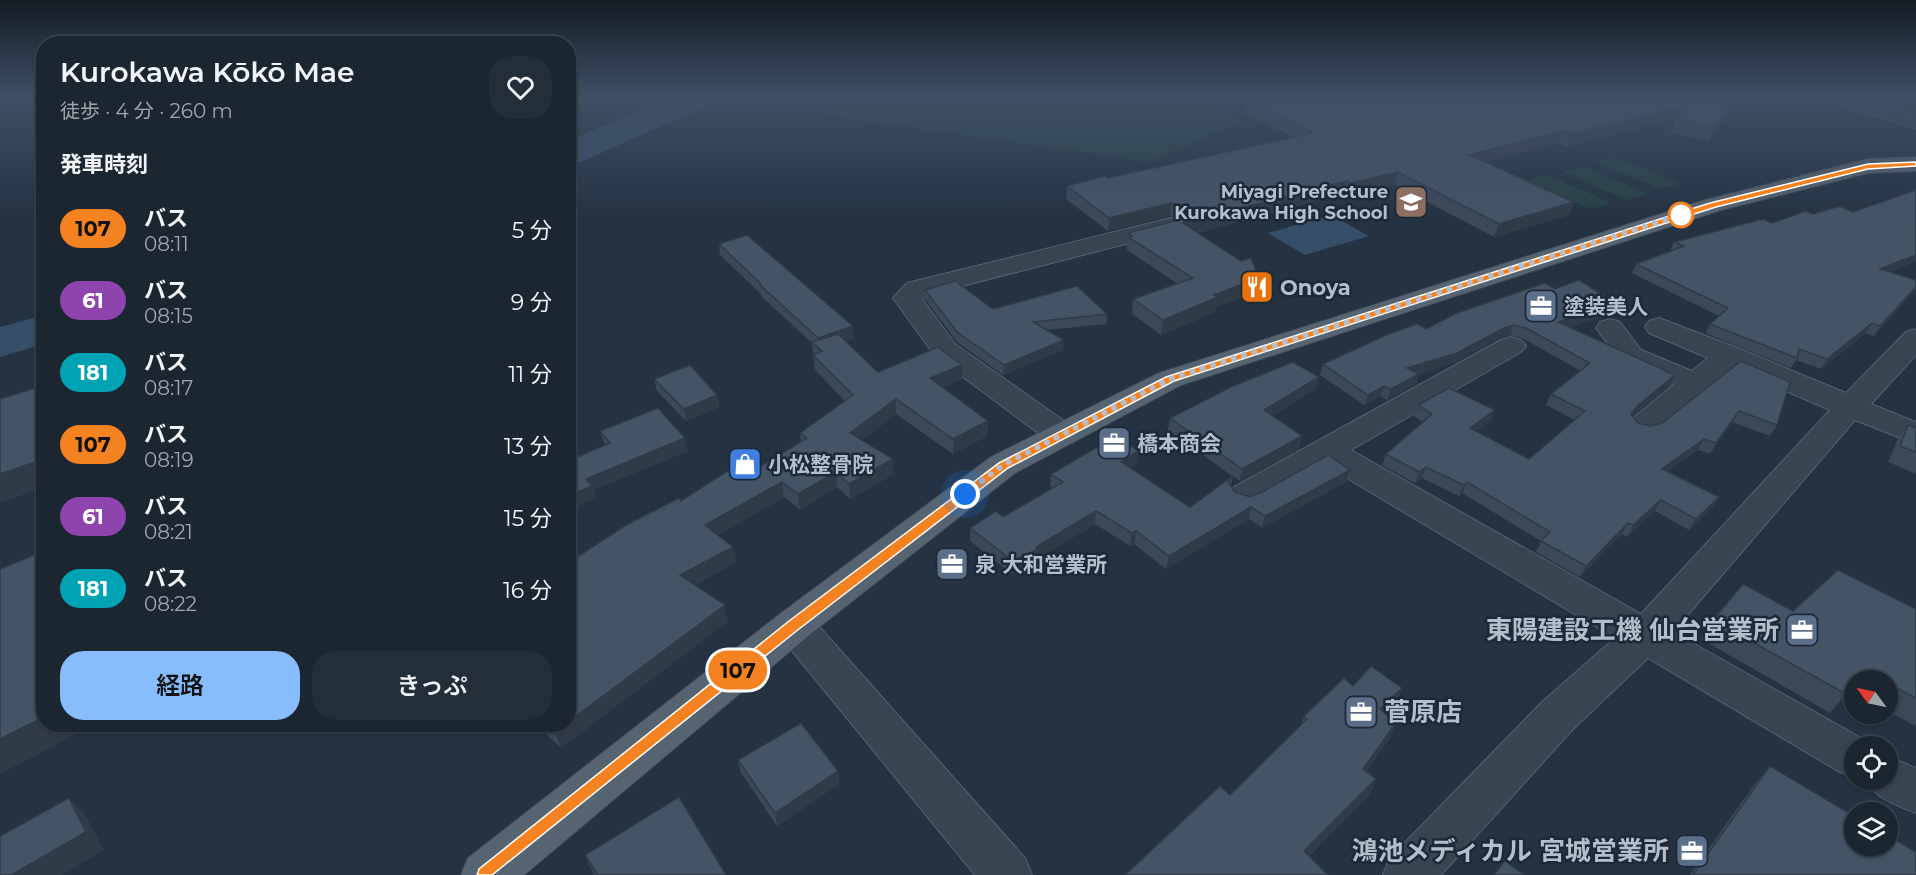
<!DOCTYPE html>
<html lang="ja">
<head>
<meta charset="utf-8">
<style>
  body { margin:0; font-family:Montserrat,"Noto Sans JP",sans-serif; background:#242e39; color:#f1f3f6; height:100vh; display:flex; flex-direction:column; font-size:22px; white-space:nowrap }
  * { box-sizing:border-box; margin:0 }
  p { font-size:20px; color:#a0a5ab }
  .icon { flex:none; width:33px; height:33px; fill:none; stroke:currentColor; stroke-width:2; stroke-linecap:round; stroke-linejoin:round }
  .map { position:relative; flex:1; overflow:hidden }
  .sheet { position:absolute; left:36px; top:36px; width:540px; height:696px; display:flex; flex-direction:column; background:#1b2631; border-radius:24px; box-shadow:0 2px 4px #0004,0 0 0 2px #39434d }
  .sheet>* { flex:none }
  .badge { padding:0 12px; border-radius:20px; font-size:21px; line-height:39px }
  .needle { width:39px; rotate:303deg }
  .buttons { position:absolute; left:1844px; top:670px; display:grid; gap:12px }
  .buttons a { display:grid; place-items:center; width:54px; height:54px; border-radius:50%; background:#1b2631; box-shadow:0 2px 4px #0004,0 0 0 2px #39434d; font-size:30px }
  .you { position:absolute; width:30px; height:30px; margin:-15px; border:4px solid #fff; border-radius:50%; background:#1a73e8; box-shadow:0 0 0 9px #1a73e833 }
  .map>.badge { position:absolute; translate:-50% -50%; box-shadow:0 0 0 3px #fff }
  h2 { padding:0 24px; font-size:22px; line-height:54px }
  .round { display:grid; place-items:center; flex:none; width:63px; height:63px; border-radius:24px; background:#242e39 }
  .summary { display:flex; align-items:center; justify-content:space-between; height:102px; padding:0 24px }
  h1 { font-size:28px; font-weight:600; line-height:45px }
  .cta { display:flex; gap:12px; margin-top:auto; padding:12px 24px }
  .cta a { flex:1; height:69px; border-radius:24px; background:#87bcfd; color:#111; font-size:24px; font-weight:600; line-height:69px; text-align:center }
  .cta a+a { background:#242e39; color:#f1f3f6 }
  ul { padding:0; list-style:none }
  li { display:flex; align-items:center; gap:18px; height:72px; padding:0 24px }
  li div { flex:1 }
  li b { display:block; font-size:22px }
  li em { font-style:normal }
  li .badge { min-width:66px; font-weight:700; text-align:center }
  .map>svg:first-child { display:block }
  .green { fill:#264042 }
  .water { fill:#374e69 }
  .lines { fill:none; stroke-linecap:round; stroke-linejoin:round }
  .river { fill:#374e69; fill-rule:evenodd }
  .minor-casing { stroke:#56616e; stroke-width:2 }
  .major-casing { stroke:#414d5a; stroke-width:2 }
  .minor { fill:#384450; fill-rule:evenodd }
  .major { fill:#566370; fill-rule:evenodd }
  .wall { fill:#3a4857 }
  .shaded-wall { fill:#303b47 }
  .building { fill:#445465; stroke:#303b47; stroke-width:1.5 }
  .line { fill:#f58220; stroke:#fff; stroke-width:1.5 }
  .walk { stroke:#b4becb; stroke-width:6; stroke-dasharray:0 10.8 }
  .stop-dot { fill:#fff; stroke:#f58220; stroke-width:3 }
  .labels { text-anchor:middle; dominant-baseline:central; stroke-width:5; stroke-linejoin:round; paint-order:stroke }
  .far-poi-label { font-size:18px; font-weight:bold; fill:#b4becb; stroke:#1d2936; text-anchor:end }
  .poi-label { font-size:21px; font-weight:bold; fill:#b4becb; stroke:#1d2936; text-anchor:start }
  .near-poi-label { font-size:26px; font-weight:bold; fill:#b4becb; stroke:#1d2936; text-anchor:end }
</style>
</head>
<body>
<div class="map">
<svg width="1916" height="875" viewBox="0 0 1916 875">
  <rect width="100%" height="100%" fill="#243241"/>
  <!-- green -->
  <g class="green">
    <path d="M851,97H1276L1223,108L1242,122L1149,162L824,115Z"/>
    <path d="M1860,97H1916V114Z"/>
    <path d="M1615,157L1681,183L1661,189L1595,162Z"/>
    <path d="M1583,166L1648,194L1627,200L1562,172Z"/>
    <path d="M1547,175L1612,203L1590,209L1526,180Z"/>
  </g>
  <!-- water -->
  <path class="water" d="M1331,215L1369,236L1305,255L1268,233Z"/>
  <g class="lines">
    <!-- river -->
    <g class="river">
      <path d="M671,97H715L710,104L581,162L568,165V141Z"/>
      <path d="M44,315V344L0,357V327Z"/>
    </g>
    <!-- minor casing -->
    <g class="minor-casing">
      <g id="minor">
        <path d="M1825,97H1856L1916,116V128L1828,101Z"/>
        <path d="M1171,218L1180,220L1183,225L1180,230L927,295L922,299L955,344L1074,428L1078,435L1074,442L1062,445L1050,442L935,356L893,298L907,283Z"/>
        <path d="M1659,318L1740,349L1846,393L1906,332L1916,329V355L1871,404L1916,422V444L1855,420L1673,632L1870,743L1872,747H1854V777L1838,771L1648,658L1573,729L1441,875H1383L1390,858L1541,703L1615,638L1325,465L1258,503L1246,507L1234,503L1228,495L1234,487L1501,340L1511,337L1521,340L1526,346L1521,352L1351,450L1641,614L1830,410L1732,368L1655,432L1644,435L1633,432L1628,425L1633,418L1674,385L1621,362L1596,328L1600,322L1610,319L1620,322L1641,350L1692,371L1708,358L1649,333L1645,327L1649,321Z"/>
        <path d="M794,610L808,614L1025,858L1032,875H975L780,636L774,625L780,614Z"/>
        <path d="M1887,756L1916,768V813C1898,806 1874,798 1866,780H1887Z"/>
      </g>
    </g>
    <!-- major casing -->
    <g class="major-casing">
      <path id="major" d="M1916,157V171L1868,173L1721,210L1181,385L1015,473L808,636L524,875H461L468,858L780,614L991,457L1159,373L1705,200L1868,159Z"/>
    </g>
    <!-- minor -->
    <use href="#minor" class="minor"/>
    <!-- major -->
    <use href="#major" class="major"/>
  </g>
  <!-- wall -->
  <g class="wall">
    <path d="M1738,97L1709,141L1670,133L1677,118L1567,147L1558,143L1485,162L1574,202L1569,215L1494,237L1395,185L1348,196L1344,194L1319,200L1197,233L1260,290L1216,307L1215,312L1161,335L1132,314L1133,299L1178,284L1127,250V247L1126,246L1128,233L1182,219L1170,216L1108,231L1066,199L1067,186L1108,178L1294,137L1244,112L1246,100L1599,99L1686,106L1684,109Z"/>
    <path d="M1772,223L1916,261L1890,272L1914,291L1874,336L1866,333L1821,369L1796,360L1791,368L1705,333L1710,324L1719,316L1632,273L1636,264L1670,251L1674,242Z"/>
    <path d="M719,244L853,326L854,338L845,341L878,372L962,365V379L942,388L988,421L987,436L953,454L896,414L862,440L894,474L850,499L837,487L800,510L784,497L718,535L733,547L736,562L695,585L728,621L561,748L535,724H568L681,501L755,470L801,442L800,433L845,401L815,370L812,343L761,296V294L720,255Z"/>
    <path d="M1555,289L1617,304L1613,314L1570,327L1670,386L1632,416L1638,423L1650,426L1662,423L1741,361L1777,425L1770,436L1732,422L1710,454L1698,450L1668,471L1719,497L1712,508L1689,530L1655,511L1627,537L1622,534L1580,577L1536,552L1541,541L1462,493L1459,496L1422,478L1415,483L1382,465L1386,454L1423,422L1414,416L1418,405L1491,421L1477,431L1529,459L1575,420L1546,405L1551,394L1581,371L1522,338L1510,335L1500,338L1453,363L1419,374L1416,384L1387,400L1381,396L1364,405L1320,375L1323,364L1426,329Z"/>
    <path d="M925,290L993,309L1107,314L1106,324L1047,330L1063,350L1003,375L957,342L925,299Z"/>
    <path d="M654,379L717,395L719,407L686,421L657,391Z"/>
    <path d="M1316,389L1272,416L1302,436L1299,449L1240,481L1233,476L1231,486L1235,492L1250,497L1350,470L1346,482L1262,528L1249,519L1166,569L1134,544L1130,546L1095,524L1037,559V562L1012,574L970,541V528L1003,517L1053,488L1050,486L1051,474L1138,451L1136,464L1130,468L1190,507L1232,476L1168,430L1170,418Z"/>
    <path d="M1908,425L1916,428V474L1888,462L1897,441Z"/>
    <path d="M600,431L688,451L593,490L596,498L568,510L605,445L604,443Z"/>
    <path d="M1916,609V726L1887,711V681H1854V692L1849,690L1830,713L1701,639L1713,620L1793,611Z"/>
    <path d="M1353,686L1402,688L1396,704L1385,714L1396,723L1390,738L1366,772L1370,795L1309,856L1230,795L1301,725L1304,716Z"/>
    <path d="M738,760L838,771L839,784L777,826L741,773Z"/>
    <path d="M1770,766L1916,875H1690L1751,789Z"/>
    <path d="M585,855L726,875H594Z"/>
  </g>
  <!-- shaded-wall -->
  <g class="shaded-wall">
    <path d="M1594,97H1600L1585,113L1590,102Z"/>
    <path d="M1736,97H1738L1709,141L1715,127Z"/>
    <path d="M1686,106L1680,117L1567,147L1571,134Z"/>
    <path d="M1562,131L1558,143L1465,167L1469,155Z"/>
    <path d="M1398,172L1395,185L1348,196L1351,183Z"/>
    <path d="M1347,181L1344,194L1319,200L1181,237L1183,223L1322,187Z"/>
    <path d="M1574,202L1569,215L1494,237L1499,224Z"/>
    <path d="M1172,203L1170,216L1108,231L1109,218Z"/>
    <path d="M1916,255V261L1875,278L1880,269Z"/>
    <path d="M1263,276L1260,290L1216,307L1215,312L1161,335L1163,320L1214,295Z"/>
    <path d="M1916,287L1914,291L1874,336L1880,326Z"/>
    <path d="M1617,304L1613,314L1554,332L1558,322Z"/>
    <path d="M1872,323L1866,333L1821,369L1827,359Z"/>
    <path d="M1514,325L1510,335L1500,338L1453,363L1419,374L1416,384L1387,400L1391,389L1407,368L1504,328Z"/>
    <path d="M853,326L854,338L819,350L818,338Z"/>
    <path d="M1064,340L1063,350L1003,375L1004,365Z"/>
    <path d="M962,365V379L930,393V378Z"/>
    <path d="M1675,375L1670,386L1631,417V414L1637,406Z"/>
    <path d="M1319,377L1316,389L1262,422L1264,410Z"/>
    <path d="M1384,386L1381,396L1364,405L1368,395Z"/>
    <path d="M717,395L719,407L686,421L684,409Z"/>
    <path d="M896,399V414L851,449L850,433Z"/>
    <path d="M1495,410L1491,421L1466,439L1470,428Z"/>
    <path d="M1739,411L1732,422L1710,454L1716,443Z"/>
    <path d="M988,421L987,436L953,454V439Z"/>
    <path d="M1302,436L1299,449L1240,481L1242,469Z"/>
    <path d="M685,438L688,451L593,490L596,498L568,510V496L586,479Z"/>
    <path d="M1704,439L1698,450L1656,480L1662,469Z"/>
    <path d="M1138,451L1136,464L1119,474L1121,462Z"/>
    <path d="M44,459V487L0,503V474Z"/>
    <path d="M893,459L894,474L850,499L849,484Z"/>
    <path d="M1426,467L1422,478L1415,483L1419,472Z"/>
    <path d="M1350,470L1346,482L1262,528L1265,516Z"/>
    <path d="M836,472L837,487L800,510L798,494Z"/>
    <path d="M782,482L784,497L708,541L705,525Z"/>
    <path d="M1467,482L1462,493L1459,496L1464,485Z"/>
    <path d="M1719,497L1712,508L1689,530L1696,519Z"/>
    <path d="M1661,500L1655,511L1627,537L1633,525Z"/>
    <path d="M1251,507L1249,519L1166,569L1169,556Z"/>
    <path d="M1096,511L1095,524L1037,559V562L1012,574L1013,561Z"/>
    <path d="M1628,523L1622,534L1580,577L1586,566Z"/>
    <path d="M1136,531L1134,544L1130,546L1132,533Z"/>
    <path d="M733,547L736,562L683,591L680,575Z"/>
    <path d="M725,605L728,621L561,748L555,732L566,724H568V722Z"/>
    <path d="M1402,688L1396,704L1374,725L1380,709Z"/>
    <path d="M44,717V724H96L0,774V739Z"/>
    <path d="M1396,723L1390,738L1356,785L1363,769Z"/>
    <path d="M838,771L839,784L777,826L775,813Z"/>
    <path d="M1376,779L1370,795L1298,866L1304,851Z"/>
    <path d="M69,798L86,816L104,850L62,875H11Z"/>
  </g>
  <!-- building -->
  <g class="building">
    <path d="M1260,97H1594L1590,102L1604,97H1643L1686,106L1571,134L1562,131L1469,155L1574,202L1499,224L1398,172L1351,183L1347,181L1322,187L1183,223L1241,261L1251,258L1256,271L1263,276L1214,295L1218,297L1163,320L1133,299L1193,278L1128,237L1132,236L1128,233L1182,219L1187,213L1184,206L1172,203L1109,218L1067,186L1105,176L1108,178L1313,133L1246,100Z"/>
    <path d="M1693,97H1736L1715,127L1676,119Z"/>
    <path d="M1916,190V255L1880,269L1916,280V287L1880,326L1872,323L1827,359L1799,349L1797,358L1710,324L1728,308L1636,264L1684,246L1674,242L1763,219L1772,223L1806,211L1813,214L1840,206L1853,212Z"/>
    <path d="M747,235L853,326L818,338L760,285L761,284L719,244Z"/>
    <path d="M1579,280L1617,304L1558,322L1675,375L1637,406L1631,414L1638,423L1650,426L1662,423L1741,361L1790,382L1777,425L1739,411L1716,443L1704,439L1662,469L1719,497L1696,519L1661,500L1633,525L1628,523L1586,566L1541,541L1550,532L1467,482L1464,485L1426,467L1419,472L1386,454L1432,414L1418,405L1449,388L1495,410L1470,428L1529,459L1585,411L1551,394L1590,363L1526,328L1514,325L1504,328L1457,353L1407,368L1419,374L1391,389L1384,386L1368,395L1323,364L1386,335L1417,324L1426,329L1457,313L1545,283L1555,289Z"/>
    <path d="M955,281L993,309L1077,286L1107,314L1033,322L1064,340L1004,365L957,332L925,290Z"/>
    <path d="M838,334L878,372L938,347L962,365L930,378L988,421L953,439L896,399L850,433L893,459L849,484L836,472L798,494L782,482L705,525L733,547L680,575L725,605L568,722V563L626,525L679,498L681,501L743,461L755,470L807,438L800,433L853,395L813,355L822,351L812,342Z"/>
    <path d="M1293,362L1319,377L1264,410L1302,436L1242,469L1170,418L1231,387Z"/>
    <path d="M690,365L717,395L684,409L654,379Z"/>
    <path d="M44,385V459L0,474V399Z"/>
    <path d="M658,408L685,438L586,479L592,486L568,496V461L610,443L600,431Z"/>
    <path d="M1908,425L1916,428V452L1900,446Z"/>
    <path d="M1116,436L1138,451L1121,462L1190,507L1233,476L1228,482L1235,492L1250,497L1262,492L1328,455L1350,470L1265,516L1251,507L1169,556L1136,531L1132,533L1096,511L1036,547L1038,549L1013,561L970,528L996,511L1003,517L1063,482L1051,474Z"/>
    <path d="M44,551V717L0,739V569Z"/>
    <path d="M1838,570L1916,609V698L1887,683V681H1883L1863,670L1855,681H1854V683L1846,694L1713,620L1743,584L1793,611Z"/>
    <path d="M1371,666L1402,688L1380,709L1396,723L1363,769L1376,779L1304,851L1328,875H1125L1220,786L1230,795L1307,719L1304,716L1344,678L1353,686Z"/>
    <path d="M801,723L838,771L775,813L738,760Z"/>
    <path d="M546,724H566L555,732Z"/>
    <path d="M1770,766L1854,816V846H1887V835L1916,852V875H1693Z"/>
    <path d="M679,797L726,875H598L585,855Z"/>
    <path d="M69,798L86,832L11,875H0V836Z"/>
    <path d="M1505,861L1524,875H1494Z"/>
  </g>
  <!-- sky -->
  <linearGradient id="sky" x2="0" y2="1"><stop stop-color="#141c24"/><stop offset="0.44" stop-color="#3f4f65"/><stop offset="1" stop-color="#3f4f65" stop-opacity="0"/></linearGradient>
  <rect width="1916" height="220" fill="url(#sky)"/>
  <!-- line -->
  <path class="line" d="M1916,162V166L1868,169L1716,207L1174,381L1008,468L799,629L492,875H477L479,869L789,621L999,463L1166,377L1710,203L1868,164Z"/>
  <g class="lines">
    <!-- walk -->
    <path class="walk" d="M965,494L1003,465L1170,379L1690,212L1681,215"/>
  </g>
  <!-- icons -->
  <defs>
    <g id="school-square" transform="scale(1.725)"><rect x="-9" y="-9" width="18" height="18" rx="4" fill="#8d6e63" stroke="#1d2936"/><path d="M0-5L7-2L0 1L-7-2ZM-4 1L0 2.5L4 1V4Q0 6-4 4Z" fill="#fff"/></g>
    <g id="restaurant-square" transform="scale(1.725)"><rect x="-9" y="-9" width="18" height="18" rx="4" fill="#e8710a" stroke="#1d2936"/><path d="M-5-6h1v4h1v-4h1v4h1v-4h1v5L-1.5 .5V6h-2V.5L-5-1ZM5-6V6H3V1.5H1.5Q1.5-4 5-6Z" fill="#fff"/></g>
    <g id="office-square" transform="scale(1.725)"><rect x="-9" y="-9" width="18" height="18" rx="4" fill="#5c6f8a" stroke="#1d2936"/><path d="M-6-3h4V-5.5h4V-3h4V5H-6ZM-1-4.5V-3h2v-1.5ZM-6 0V1H6V0Z" fill="#fff"/></g>
    <g id="shop-square" transform="scale(1.725)"><rect x="-9" y="-9" width="18" height="18" rx="4" fill="#3f7fe0" stroke="#1d2936"/><path d="M-5-2.5h2.3a2.7 3.5 0 0 1 5.4 0H5L5.5 6h-11ZM-1.5-2.5h3a1.5 2.3 0 0 0-3 0Z" fill="#fff"/></g>
  </defs>
  <g fill-rule="evenodd">
    <use href="#school-square" x="1411" y="202"/>
    <use href="#restaurant-square" x="1257" y="287"/>
    <use href="#office-square" x="1541" y="306"/>
    <use href="#office-square" x="1114" y="443"/>
    <use href="#shop-square" x="745" y="464"/>
    <use href="#office-square" x="952" y="564"/>
    <use href="#office-square" x="1802" y="630"/>
    <use href="#office-square" x="1361" y="712"/>
    <use href="#office-square" x="1692" y="851"/>
  </g>
  <!-- markers -->
  <circle class="stop-dot" cx="1681" cy="215" r="12"/>
  <g class="labels">
    <!-- far-poi labels -->
    <g class="far-poi-label">
      <text x="1388" y="192">Miyagi Prefecture<tspan x="1388" dy="21">Kurokawa High School</tspan></text>
    </g>
    <!-- poi labels -->
    <g class="poi-label">
      <text x="1280" y="287">Onoya</text>
      <text x="1564" y="306">塗装美人</text>
      <text x="1137" y="443">橋本商会</text>
      <text x="768" y="464">小松整骨院</text>
      <text x="975" y="564">泉 大和営業所</text>
    </g>
    <!-- near-poi labels -->
    <g class="near-poi-label">
      <text x="1779" y="630">東陽建設工機 仙台営業所</text>
      <text x="1384" y="712" text-anchor="start">菅原店</text>
      <text x="1669" y="851">鴻池メディカル 宮城営業所</text>
    </g>
  </g>
</svg>
<div class="buttons">
<a><svg class="needle" viewBox="-14 -14 28 28"><path d="M0-13l5 13h-10z" fill="#e53935"/><path d="M0 13l5-13h-10z" fill="#a0a5ab"/></svg></a>
<a><svg class="icon" aria-label="locate" viewBox="0 0 24 24"><circle cx="12" cy="12" r="6"/><path d="M12 2v4M12 18v4M2 12h4M18 12h4"/></svg></a>
<a><svg class="icon" aria-label="layers" viewBox="0 0 24 24"><path d="M12 4l9 5-9 5-9-5zM3 14l9 5 9-5"/></svg></a>
</div>
<div class="you" style="left:965px;top:494px"></div>
<b class="badge" style="left:738px;top:670px;background:#f58220;color:#111">107</b>
<section class="sheet">
<div class="summary"><div><h1>Kurokawa Kōkō Mae</h1><p>徒歩 · 4 分 · 260 m</p></div><a class="round"><svg class="icon" aria-label="heart" viewBox="0 0 24 24"><path d="M12 20l-8-8c-3-5 5-10 8-4 3-6 11-1 8 4z"/></svg></a></div>
<h2>発車時刻</h2>
<ul>
<li><span class="badge" style="background:#f58220;color:#111">107</span><div><b>バス</b><p>08:11</p></div><em>5 分</em></li>
<li><span class="badge" style="background:#8e44ad;color:#fff">61</span><div><b>バス</b><p>08:15</p></div><em>9 分</em></li>
<li><span class="badge" style="background:#00a3b4;color:#fff">181</span><div><b>バス</b><p>08:17</p></div><em>11 分</em></li>
<li><span class="badge" style="background:#f58220;color:#111">107</span><div><b>バス</b><p>08:19</p></div><em>13 分</em></li>
<li><span class="badge" style="background:#8e44ad;color:#fff">61</span><div><b>バス</b><p>08:21</p></div><em>15 分</em></li>
<li><span class="badge" style="background:#00a3b4;color:#fff">181</span><div><b>バス</b><p>08:22</p></div><em>16 分</em></li>
</ul>
<div class="cta"><a>経路</a><a>きっぷ</a></div>
</section>
</div>
</body>
</html>
